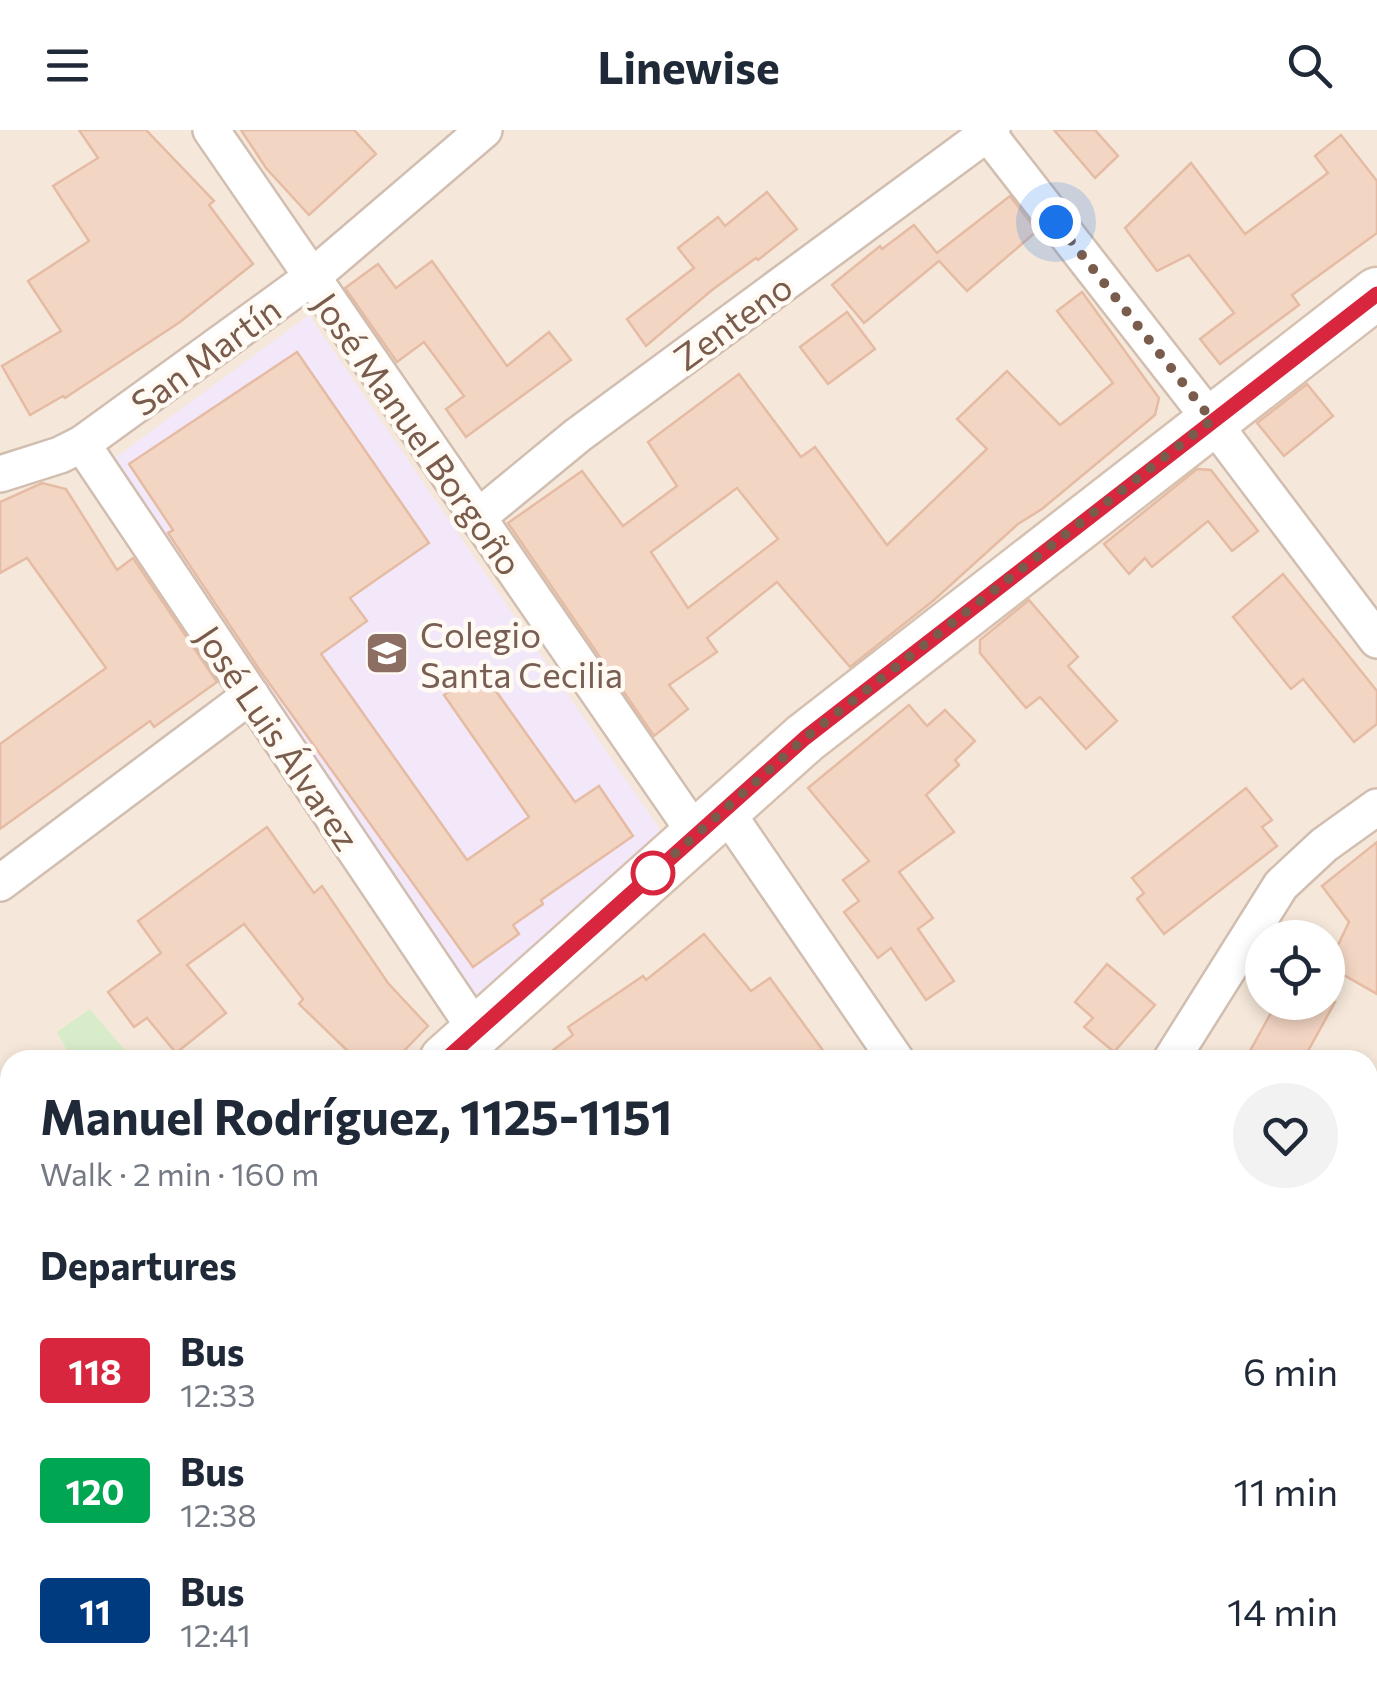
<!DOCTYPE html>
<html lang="en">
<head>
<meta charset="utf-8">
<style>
  body { margin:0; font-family:Commissioner,sans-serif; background:#f2f2f3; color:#1f2937; height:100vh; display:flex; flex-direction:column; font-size:38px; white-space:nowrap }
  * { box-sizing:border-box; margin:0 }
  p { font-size:32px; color:#747a83 }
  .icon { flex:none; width:55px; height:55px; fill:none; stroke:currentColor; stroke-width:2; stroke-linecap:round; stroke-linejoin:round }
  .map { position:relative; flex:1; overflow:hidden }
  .drawer { position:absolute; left:0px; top:920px; width:1378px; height:640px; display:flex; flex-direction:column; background:#fff; border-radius:30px 30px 0 0; box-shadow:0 5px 15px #0003 }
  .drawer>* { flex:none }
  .badge { padding:0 20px; border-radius:8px; font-size:35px; line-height:65px }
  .tools { position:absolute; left:1245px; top:790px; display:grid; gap:20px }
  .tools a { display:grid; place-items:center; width:100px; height:100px; border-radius:50%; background:#fff; box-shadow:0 5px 15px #0003; font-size:50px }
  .you { position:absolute; width:50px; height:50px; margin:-25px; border:8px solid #fff; border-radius:50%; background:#1a73e8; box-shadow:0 0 0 15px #1a73e833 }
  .map>.badge { position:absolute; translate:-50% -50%; box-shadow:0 0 0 5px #fff }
  h2 { padding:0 40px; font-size:38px; line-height:90px }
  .round { display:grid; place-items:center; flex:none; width:105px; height:105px; border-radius:52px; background:#f2f2f3 }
  .summary { display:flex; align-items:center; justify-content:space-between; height:170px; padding:0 40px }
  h1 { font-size:48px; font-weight:700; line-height:75px }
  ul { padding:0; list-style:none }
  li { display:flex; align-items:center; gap:30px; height:120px; padding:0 40px }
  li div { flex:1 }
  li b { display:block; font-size:38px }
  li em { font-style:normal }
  li .badge { min-width:110px; font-weight:700; text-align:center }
  header { display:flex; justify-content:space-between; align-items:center; height:130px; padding:0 40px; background:#fff; font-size:45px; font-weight:700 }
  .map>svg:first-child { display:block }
  .residential { fill:#f5e8da; fill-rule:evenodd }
  .education { fill:#f3e8fa }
  .green { fill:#d8ecc9 }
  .building { fill:#f3d5c3; stroke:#e6bba3; stroke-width:2.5; fill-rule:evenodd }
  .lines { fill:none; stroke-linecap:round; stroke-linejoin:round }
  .minor-casing { stroke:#d1beb0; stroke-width:40 }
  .secondary-casing { stroke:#d6c0b0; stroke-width:55 }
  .minor { stroke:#fff; stroke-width:35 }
  .secondary { stroke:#fff; stroke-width:50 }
  .line-casing { stroke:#fff; stroke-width:22 }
  .line { stroke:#d7263d; stroke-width:15 }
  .walk { stroke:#7a5c4d; stroke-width:10; stroke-dasharray:0 18 }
  .stop-dot { fill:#fff; stroke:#d7263d; stroke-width:5 }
  .labels { text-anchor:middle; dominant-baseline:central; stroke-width:9; stroke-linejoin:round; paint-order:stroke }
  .street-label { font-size:35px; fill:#7a5c4d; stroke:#fffaf3 }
  .education-label { font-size:35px; fill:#785e54; stroke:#fffaf3; text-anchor:start }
</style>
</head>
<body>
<header><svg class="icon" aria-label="menu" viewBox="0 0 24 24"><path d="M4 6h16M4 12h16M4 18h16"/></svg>Linewise<svg class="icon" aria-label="search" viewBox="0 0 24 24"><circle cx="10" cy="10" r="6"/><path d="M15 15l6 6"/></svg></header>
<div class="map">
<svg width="1377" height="1560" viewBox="0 0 1377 1560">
  <rect width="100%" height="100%" fill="#fdf6ec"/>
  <!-- residential -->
  <path class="residential" d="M0,0H1377V1560H0ZM1262,808H1328V872H1262ZM10,930H1368V1550H10Z"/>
  <!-- education -->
  <path class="education" d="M309,185L667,710L482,874L104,336Z"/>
  <!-- green -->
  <g class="green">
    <path d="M90,879L123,918L140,930H72L57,902Z"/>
    <path d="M130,1550H318L321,1560H125Z"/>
  </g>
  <!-- building -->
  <g class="building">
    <path d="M79,0H146L214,71L209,75L253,134L180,192L65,268L63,266L30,285L2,236L61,201L28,151L89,111L53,56L98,28Z"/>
    <path d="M241,0H354L376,24L309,85L266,38Z"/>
    <path d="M1054,0H1095L1118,26L1095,48Z"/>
    <path d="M1341,5L1377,51V103L1292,165L1299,175L1220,234L1200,209L1234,183L1189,125L1157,141L1125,98L1191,33L1245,104L1328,43L1315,26Z"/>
    <path d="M767,62L797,99L758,130L756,128L712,160L646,216L627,189L694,138L678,118L718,87L725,96Z"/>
    <path d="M1010,66L1037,101L967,161L939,131L864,193L832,155L880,116L882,119L914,95L937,123Z"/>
    <path d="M432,131L507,236L549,202L571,230L466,307L446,279L464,266L424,212L397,232L345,158L378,134L396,158Z"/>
    <path d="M1082,162L1159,268L1155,285L1042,379L1018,394L934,470L850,537L777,452L707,508L717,522L669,555L688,579L654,606L508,393L582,341L623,396L677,356L648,312L739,244L801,327L815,317L887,415L987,319L957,289L1007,241L1060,295L1113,253L1057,181ZM737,358L778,409L688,478L651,422Z"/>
    <path d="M847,182L875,219L828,254L800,217Z"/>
    <path d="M297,222L429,413L350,468L367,491L321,524L467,730L529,687L444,565L481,540L575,672L599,656L633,706L541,770L543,774L513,795L519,804L473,837L259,539L168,403L173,400L129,334Z"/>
    <path d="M1307,254L1333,286L1284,326L1257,293Z"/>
    <path d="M1197,339L1211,340L1258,401L1232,421L1208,391L1152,437L1145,428L1129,444L1104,414Z"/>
    <path d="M42,353L66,359L117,440L133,428L217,552L154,597L150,591L0,699V614L106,538L27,428L0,443V372Z"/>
    <path d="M1283,444L1377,561V594L1354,612L1303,549L1291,559L1233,487Z"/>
    <path d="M1029,470L1078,527L1068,536L1117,591L1086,619L1040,567L1026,578L980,523V510Z"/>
    <path d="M909,575L927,596L945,580L975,611L955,630L959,635L926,665L954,702L899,742L933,788L918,799L954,851L926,870L891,818L878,828L844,782L859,771L843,750L869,731L808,658Z"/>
    <path d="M1246,658L1272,690L1262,697L1277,716L1164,804L1137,769L1144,763L1132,748Z"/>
    <path d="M267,697L314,763L322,756L388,853L428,896L395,930H357L299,874L303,869L244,794L187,835L226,883L176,923L147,888L134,897L108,862L161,823L138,791Z"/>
    <path d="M1377,712V864L1328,836L1349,792L1322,756Z"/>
    <path d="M704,804L751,861L770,848L830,930H540L573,905L568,897L643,846L646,850Z"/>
    <path d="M1107,834L1155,875L1114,922L1084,897L1093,888L1075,872Z"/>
    <path d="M1277,872H1335L1303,930H1245Z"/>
  </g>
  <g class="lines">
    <!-- minor casing -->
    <g class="minor-casing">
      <g id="minor">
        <path d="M211,0L696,704"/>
        <path d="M985,0L1211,290L1377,510"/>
        <path d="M82,314L476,900"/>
        <path d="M0,344L60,325L82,314L312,147L484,0"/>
        <path d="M477,388L578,305L992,0"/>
        <path d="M725,680L896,930"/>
        <path d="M0,753L251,565"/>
        <path d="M1171,930L1281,755L1324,715L1377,677"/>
        <path d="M453,1550L462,1560"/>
        <path d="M1308,1550L1315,1560"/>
        <path d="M565,1560L574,1550"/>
      </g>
    </g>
    <!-- secondary casing -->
    <g class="secondary-casing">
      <g id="secondary">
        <path d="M445,930L805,608L1377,163"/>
        <path d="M0,1404L10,1393"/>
      </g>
    </g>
    <!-- minor -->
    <use href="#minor" class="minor"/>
    <!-- secondary -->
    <use href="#secondary" class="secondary"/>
  </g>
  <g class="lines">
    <!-- line casing -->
    <g class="line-casing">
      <path id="line" d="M445,930L805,608L1377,164"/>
    </g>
    <!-- line -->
    <use href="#line" class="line"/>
    <!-- walk -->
    <path class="walk" d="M653,743L644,751L805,608L1212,290L1056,92"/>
  </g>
  <!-- icons -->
  <defs>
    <g id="school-square" transform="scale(2.25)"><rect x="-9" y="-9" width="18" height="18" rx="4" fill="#8d6e63" stroke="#fffaf3"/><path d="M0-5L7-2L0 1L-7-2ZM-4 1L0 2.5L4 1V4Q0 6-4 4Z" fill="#fff"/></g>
  </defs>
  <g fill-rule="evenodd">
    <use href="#school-square" x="387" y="523"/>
  </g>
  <!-- markers -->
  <circle class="stop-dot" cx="653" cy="743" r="20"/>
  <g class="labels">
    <!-- street labels -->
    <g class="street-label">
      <text transform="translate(732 191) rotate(-36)">Zenteno</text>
      <text transform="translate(205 225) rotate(-36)">San Martín</text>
      <text transform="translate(419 303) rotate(55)">José Manuel Borgoño</text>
      <text transform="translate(279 607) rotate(56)">José Luis Álvarez</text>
    </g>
    <!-- education labels -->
    <g class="education-label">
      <text x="420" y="503">Colegio<tspan x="420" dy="40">Santa Cecilia</tspan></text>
    </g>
  </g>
</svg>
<div class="tools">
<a><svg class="icon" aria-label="locate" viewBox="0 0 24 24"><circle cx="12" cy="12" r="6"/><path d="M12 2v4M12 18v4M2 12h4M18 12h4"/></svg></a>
</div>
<div class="you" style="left:1056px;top:92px"></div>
<section class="drawer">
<div class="summary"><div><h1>Manuel Rodríguez, 1125-1151</h1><p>Walk · 2 min · 160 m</p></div><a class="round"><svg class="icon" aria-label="heart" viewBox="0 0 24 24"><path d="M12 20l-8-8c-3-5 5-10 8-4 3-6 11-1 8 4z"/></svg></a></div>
<h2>Departures</h2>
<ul>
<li><span class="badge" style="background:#d7263d;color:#fff">118</span><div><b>Bus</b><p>12:33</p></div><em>6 min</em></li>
<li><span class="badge" style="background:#00a651;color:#fff">120</span><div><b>Bus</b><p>12:38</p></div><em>11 min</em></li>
<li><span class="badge" style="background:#003b80;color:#fff">11</span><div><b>Bus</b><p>12:41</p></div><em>14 min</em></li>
</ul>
</section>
</div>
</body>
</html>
